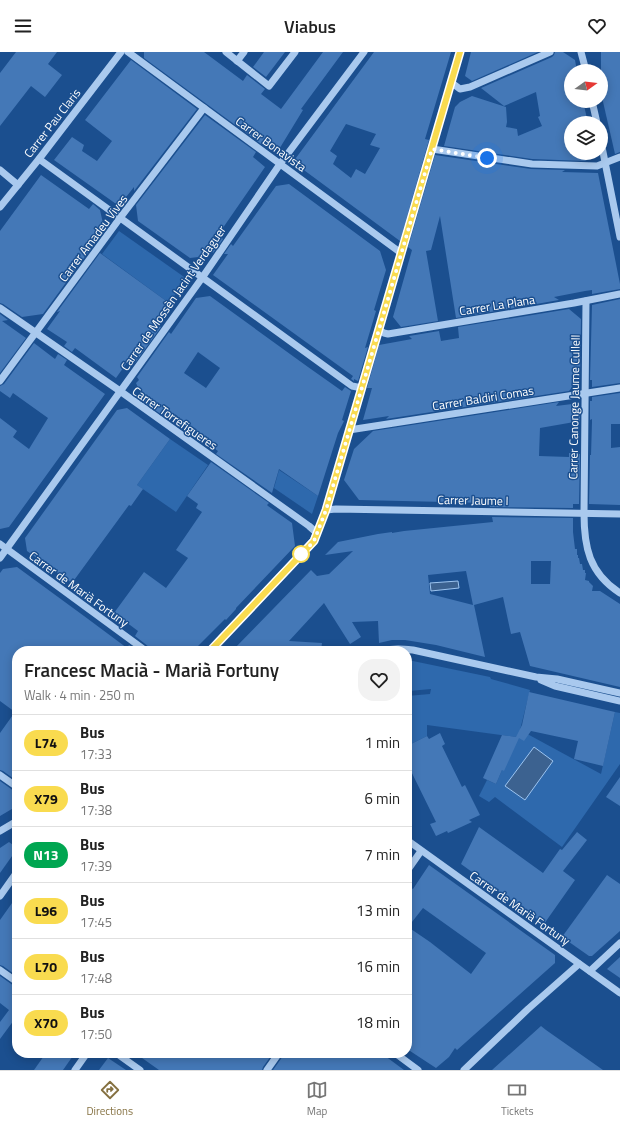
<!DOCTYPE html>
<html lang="en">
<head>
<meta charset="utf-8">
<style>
  body { margin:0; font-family:"Titillium Web",sans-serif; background:#f2f2f2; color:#222; height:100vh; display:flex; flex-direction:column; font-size:15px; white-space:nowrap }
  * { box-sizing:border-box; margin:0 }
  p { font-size:13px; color:#767676 }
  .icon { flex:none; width:22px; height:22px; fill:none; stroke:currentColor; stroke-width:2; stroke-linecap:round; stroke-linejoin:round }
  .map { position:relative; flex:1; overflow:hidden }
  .details { position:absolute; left:12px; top:594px; width:400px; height:412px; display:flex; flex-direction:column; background:#fff; border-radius:16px; box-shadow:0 2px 10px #0003 }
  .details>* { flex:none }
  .badge { padding:0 8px; border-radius:13px; font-size:14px; line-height:26px }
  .needle { width:26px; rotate:75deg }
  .fabs { position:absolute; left:564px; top:12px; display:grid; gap:8px }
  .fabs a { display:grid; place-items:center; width:44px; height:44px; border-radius:50%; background:#fff; box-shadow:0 2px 10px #0003; font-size:20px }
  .you { position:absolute; width:20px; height:20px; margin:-10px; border:3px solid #fff; border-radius:50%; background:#1a73e8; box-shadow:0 0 0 6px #1a73e833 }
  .map>.badge { position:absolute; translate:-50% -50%; box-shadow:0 0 0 2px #fff }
  .round { display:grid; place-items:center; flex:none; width:42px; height:42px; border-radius:16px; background:#f2f2f2 }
  .head { display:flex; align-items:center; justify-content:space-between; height:68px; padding:0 12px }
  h1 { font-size:19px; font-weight:600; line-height:30px }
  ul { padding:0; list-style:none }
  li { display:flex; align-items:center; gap:12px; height:56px; padding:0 12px; border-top:1px solid #e0e0e0 }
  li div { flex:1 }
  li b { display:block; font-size:15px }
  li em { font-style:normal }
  li .badge { min-width:44px; font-weight:700; text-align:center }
  header { display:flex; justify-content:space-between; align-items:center; height:52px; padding:0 12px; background:#fff; font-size:18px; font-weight:600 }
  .dock { display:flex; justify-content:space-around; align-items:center; height:56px; border-top:1px solid #e0e0e0; background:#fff; font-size:11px; color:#767676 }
  .dock a { display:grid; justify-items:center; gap:2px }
  .dock .selected { color:#857141 }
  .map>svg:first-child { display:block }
  .green { fill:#2e69ad }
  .water { fill:#3c6290; stroke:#9cc4f0 }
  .building { fill:#4478b7; fill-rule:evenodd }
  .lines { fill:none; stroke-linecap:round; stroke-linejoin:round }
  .minor { stroke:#a9c9ee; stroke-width:7 }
  .line-casing { stroke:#fff; stroke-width:9 }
  .line { stroke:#f9db4f; stroke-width:6 }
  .walk { stroke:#fff; stroke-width:4; stroke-dasharray:0 7.2 }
  .stop-dot { fill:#fff; stroke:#f9db4f; stroke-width:2 }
  .labels { text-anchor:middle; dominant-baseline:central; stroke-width:3; stroke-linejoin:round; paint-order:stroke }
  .street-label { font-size:12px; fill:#fff; stroke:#1b4f8f }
</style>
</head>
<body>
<header><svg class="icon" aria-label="menu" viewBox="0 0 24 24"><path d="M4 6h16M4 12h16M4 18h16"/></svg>Viabus<svg class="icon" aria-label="heart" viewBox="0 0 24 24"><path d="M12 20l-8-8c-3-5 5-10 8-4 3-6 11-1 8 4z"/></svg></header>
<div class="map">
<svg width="620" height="1018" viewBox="0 0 620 1018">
  <rect width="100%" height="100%" fill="#1b4f8f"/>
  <!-- green -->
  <g class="green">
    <path d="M119,179L187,227L169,251L102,202Z"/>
    <path d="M170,387L208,413L176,460L137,433Z"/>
    <path d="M279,418L318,444L312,462L274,436Z"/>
    <path d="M408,608L490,625L491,627L530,638L520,678L601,722L615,660L620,661V712L562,795L495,745L489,750L479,744L487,728L496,732L516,685L427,673V684L407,694V644L430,642L431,637L409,639Z"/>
  </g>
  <!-- water -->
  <g class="water">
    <path d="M458,529L459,536L431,539L430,531Z"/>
    <path d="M534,695L553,709L525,748L505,734Z"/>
  </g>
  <!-- building -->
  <g class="building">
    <path d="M16,0H57L48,12L62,23L45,45L31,34L0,74V21Z"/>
    <path d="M144,0H204L243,29L247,23L265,37L261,42L281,57L323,0H343L301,57L303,58L278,99L262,89L261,92L144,6Z"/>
    <path d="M264,0H285L266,25L253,15Z"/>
    <path d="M374,0H451L425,87L429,88L400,189L293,110ZM346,72L376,82L370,93L380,96L365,122L356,117L351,126L333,112L337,104L330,99Z"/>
    <path d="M471,0H538L472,29L465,24Z"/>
    <path d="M555,0H563L575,8L577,19H571V49H583L588,71H571V101H598V102L585,109L532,107L444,94L455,55L460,50L472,44L506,55L507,70L506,75L517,77L518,84L542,74L538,65L540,64L536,40L504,54L481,36L552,5L554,3Z"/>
    <path d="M601,0H620V100L615,102L601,41Z"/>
    <path d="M131,8L197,57L134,139V135L119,154L54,108L72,85L84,93L82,99L97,109L112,89L85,68Z"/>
    <path d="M205,63L256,100L253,105L265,115L218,183L223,187L213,201L211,199L207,204L190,206L138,169L136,153Z"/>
    <path d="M435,103L531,117L565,118L562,120L598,121L620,232V237L592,242V238L585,239L554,245L559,248L456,266L440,164L431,198L426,199L438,269L401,275L393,265L412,198L408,195Z"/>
    <path d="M41,123L89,157L93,152L100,158L104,176L96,187L89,193L92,195L43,262L22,265L3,252L0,251V179Z"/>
    <path d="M289,132L380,199L386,218L374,258L376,259L365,296L368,295L358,329L354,327V329L351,327L353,324L213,223L228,202H224L231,192L233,194L276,134Z"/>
    <path d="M100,201L169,251L155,271L161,275L135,311L133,302L116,326L75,296L72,300L64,294L67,290L47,277L60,259L57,260Z"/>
    <path d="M210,244L308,315L342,339L345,335L351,339L342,368L344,369L338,381L318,444L279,417L272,441L216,402L218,399L188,378L189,376L173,365L162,363L141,348L140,340L136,331L139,328L137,325L169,280L171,282L196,246ZM198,300L220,316L206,336L184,321Z"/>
    <path d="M620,247V331L592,335V328H590L592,253Z"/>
    <path d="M569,257L581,267L580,328H578L569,339L386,367L389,364L363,368L372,336H367L379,293L412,287L409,284L439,279L441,289L459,286L458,275Z"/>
    <path d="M0,262L8,268L2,269L26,286L0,321Z"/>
    <path d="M34,291L55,307L58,302L67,308L64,313L105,342L9,475L0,477V366L17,379L13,385L29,397L48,366L13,341L10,346L0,339V334L4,332Z"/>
    <path d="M620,341V372H611V396L620,395V453L589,452L590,403H591L592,370V367L590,368V349H592V345Z"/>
    <path d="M559,350L556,354L580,351V369L540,376L539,404L569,405V401L580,402L579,452H573V456L490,455L489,451L359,448L344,428L354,397L373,379Z"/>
    <path d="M127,356L170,387L137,433L143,437L131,454L129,453L72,531L27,499L25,486L117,358Z"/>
    <path d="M211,410L269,451L267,453L268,454L292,471L295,494L236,556V557L226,568L225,567L193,599H151L149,595L135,584L138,579L114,561L144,520L166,536L188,506L176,498L202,460L196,456L198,452L187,444Z"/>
    <path d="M492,465L573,466V480L575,497H577V503H578V506H579L580,512H582L583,518H585V521H586L585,528L589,529V530L593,534L592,539H600L620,552V635L530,614L520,580L511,582L503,545L474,553L485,605L436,593L405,588H392L379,591L378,569L352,570L361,585L350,592L324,551L289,589L322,591L321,599H232L311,518L317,524L329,522L353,499L325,503L338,490L378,482L392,480V481L404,479L493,470ZM531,509H551L550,532H531ZM466,519L473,553L430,542L428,523Z"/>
    <path d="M17,515L84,564L127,596L129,593L138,599H17V729L3,719L0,718V681L15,660L0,649V521L3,517Z"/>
    <path d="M529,640L615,660L603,714L574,707L578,689L531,679L524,689L519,686L504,719L502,718L496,732L483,726L502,683L516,685L522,673Z"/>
    <path d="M440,681L445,692L442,694L462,735L465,733L480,763L469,768L472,770L448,781L447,779L436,784L430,772L436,770L407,711V694L427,684L429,687Z"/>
    <path d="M620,725V754L606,745Z"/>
    <path d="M0,729L14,739L17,740V754L0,764Z"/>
    <path d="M479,775L543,821L560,797L562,798L577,780L587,788L563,819L575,828L544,872L461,812Z"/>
    <path d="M9,790L17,796V797L0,821V796Z"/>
    <path d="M429,813L555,903V911L457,998L455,996L449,1005L436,1016L407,997V842L411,836L413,837ZM423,856L486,901L471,922L430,890L408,875Z"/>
    <path d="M607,823L620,832V879L592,904H589L562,885Z"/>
    <path d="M17,844V924L3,914L0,913V868Z"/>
    <path d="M620,905V926L607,917Z"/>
    <path d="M0,924L14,934L17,935V964L0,987V970L9,958L0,951Z"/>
    <path d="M541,974L546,978L603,1018H492Z"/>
    <path d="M46,1001H75L63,1018H34Z"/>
    <path d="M135,1001H273L263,1015L262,1018H159Z"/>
    <path d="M284,1001H381L404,1018H273L283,1004Z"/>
    <path d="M108,1006L126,1018H99Z"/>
  </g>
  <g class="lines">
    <!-- minor -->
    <g class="minor">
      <path d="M128,0L401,201"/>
      <path d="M226,0L269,34L295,0"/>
      <path d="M581,0L586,19"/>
      <path d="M237,9L244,0"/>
      <path d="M452,31L460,37L470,35L550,0"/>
      <path d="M592,49L597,71"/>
      <path d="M601,90L620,185"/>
      <path d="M432,97L532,112L597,114L620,105"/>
      <path d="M39,107L352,334L357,335H361"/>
      <path d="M0,118L18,133"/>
      <path d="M0,155L39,107L121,0"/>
      <path d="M586,249L584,461C584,495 589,521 620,541"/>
      <path d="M0,256L120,339L309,474L317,481"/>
      <path d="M379,278L384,281L388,282L574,251L620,242"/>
      <path d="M0,329L120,166L204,56"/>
      <path d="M349,378L620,336"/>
      <path d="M326,458L336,457L620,462"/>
      <path d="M0,492L146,599"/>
      <path d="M0,506L202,226L280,112L364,0"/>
      <path d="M210,599L313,489L326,458L460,0"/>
      <path d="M383,599C393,596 403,597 413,598L536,625L557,627L620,641"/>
      <path d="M541,628L555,634L620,649"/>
      <path d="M0,723L17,735"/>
      <path d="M0,779L17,769"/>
      <path d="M407,788L620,941"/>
      <path d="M407,819L421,799"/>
      <path d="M0,844L17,820"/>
      <path d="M0,918L17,930"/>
      <path d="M590,919L620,891"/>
      <path d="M116,1001L140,1018"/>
      <path d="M395,1001L418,1018"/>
      <path d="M75,1018L87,1001"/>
      <path d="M267,1018L279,1001"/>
      <path d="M464,1018L528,957L579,912"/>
    </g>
  </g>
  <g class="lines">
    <!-- line casing -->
    <g class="line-casing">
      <path id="line" d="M210,599L314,489L326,458L460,0"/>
    </g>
    <!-- line -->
    <use href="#line" class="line"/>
    <!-- walk -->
    <path class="walk" d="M301,502V503L314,489L326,458L432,97L487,106"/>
  </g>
  <!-- markers -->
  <circle class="stop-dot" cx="301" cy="502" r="8"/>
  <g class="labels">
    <!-- street labels -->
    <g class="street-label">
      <text transform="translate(52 71) rotate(-52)">Carrer Pau Claris</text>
      <text transform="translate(271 92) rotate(36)">Carrer Bonavista</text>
      <text transform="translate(93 186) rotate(-53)">Carrer Amadeu Vives</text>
      <text transform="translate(173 246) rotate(-55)">Carrer de Mossèn Jacint Verdaguer</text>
      <text transform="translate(497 253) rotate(-9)">Carrer La Plana</text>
      <text transform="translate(483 346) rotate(-9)">Carrer Baldiri Comas</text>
      <text transform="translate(574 355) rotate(-89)">Carrer Canonge Jaume Cullell</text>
      <text transform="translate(175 366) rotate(35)">Carrer Torrefigueres</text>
      <text transform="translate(473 448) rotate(1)">Carrer Jaume I</text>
      <text transform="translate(79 537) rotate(36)">Carrer de Marià Fortuny</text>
      <text transform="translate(520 856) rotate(35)">Carrer de Marià Fortuny</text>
    </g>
  </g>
</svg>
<div class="fabs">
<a><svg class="needle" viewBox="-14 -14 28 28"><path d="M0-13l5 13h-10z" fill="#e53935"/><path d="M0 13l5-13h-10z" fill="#767676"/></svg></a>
<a><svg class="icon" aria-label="layers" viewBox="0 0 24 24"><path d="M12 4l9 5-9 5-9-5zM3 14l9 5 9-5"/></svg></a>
</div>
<div class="you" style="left:487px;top:106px"></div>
<section class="details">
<div class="head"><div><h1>Francesc Macià - Marià Fortuny</h1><p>Walk · 4 min · 250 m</p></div><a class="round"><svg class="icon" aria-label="heart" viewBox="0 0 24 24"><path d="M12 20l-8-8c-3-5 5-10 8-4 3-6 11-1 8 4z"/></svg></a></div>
<ul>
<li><span class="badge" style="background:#f9db4f;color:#111">L74</span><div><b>Bus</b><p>17:33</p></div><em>1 min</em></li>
<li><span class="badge" style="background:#f9db4f;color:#111">X79</span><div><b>Bus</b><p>17:38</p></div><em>6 min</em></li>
<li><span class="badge" style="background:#00a651;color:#fff">N13</span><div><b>Bus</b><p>17:39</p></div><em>7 min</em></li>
<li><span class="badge" style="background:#f9db4f;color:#111">L96</span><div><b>Bus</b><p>17:45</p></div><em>13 min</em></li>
<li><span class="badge" style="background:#f9db4f;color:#111">L70</span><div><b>Bus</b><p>17:48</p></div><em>16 min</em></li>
<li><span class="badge" style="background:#f9db4f;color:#111">X70</span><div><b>Bus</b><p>17:50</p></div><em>18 min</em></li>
</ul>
</section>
</div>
<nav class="dock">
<a class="selected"><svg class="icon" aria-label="directions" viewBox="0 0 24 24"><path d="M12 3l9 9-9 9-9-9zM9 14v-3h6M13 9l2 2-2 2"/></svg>Directions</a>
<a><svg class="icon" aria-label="map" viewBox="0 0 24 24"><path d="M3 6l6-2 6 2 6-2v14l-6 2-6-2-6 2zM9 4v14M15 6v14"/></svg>Map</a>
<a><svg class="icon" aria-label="tickets" viewBox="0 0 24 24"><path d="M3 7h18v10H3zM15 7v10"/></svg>Tickets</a>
</nav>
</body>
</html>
